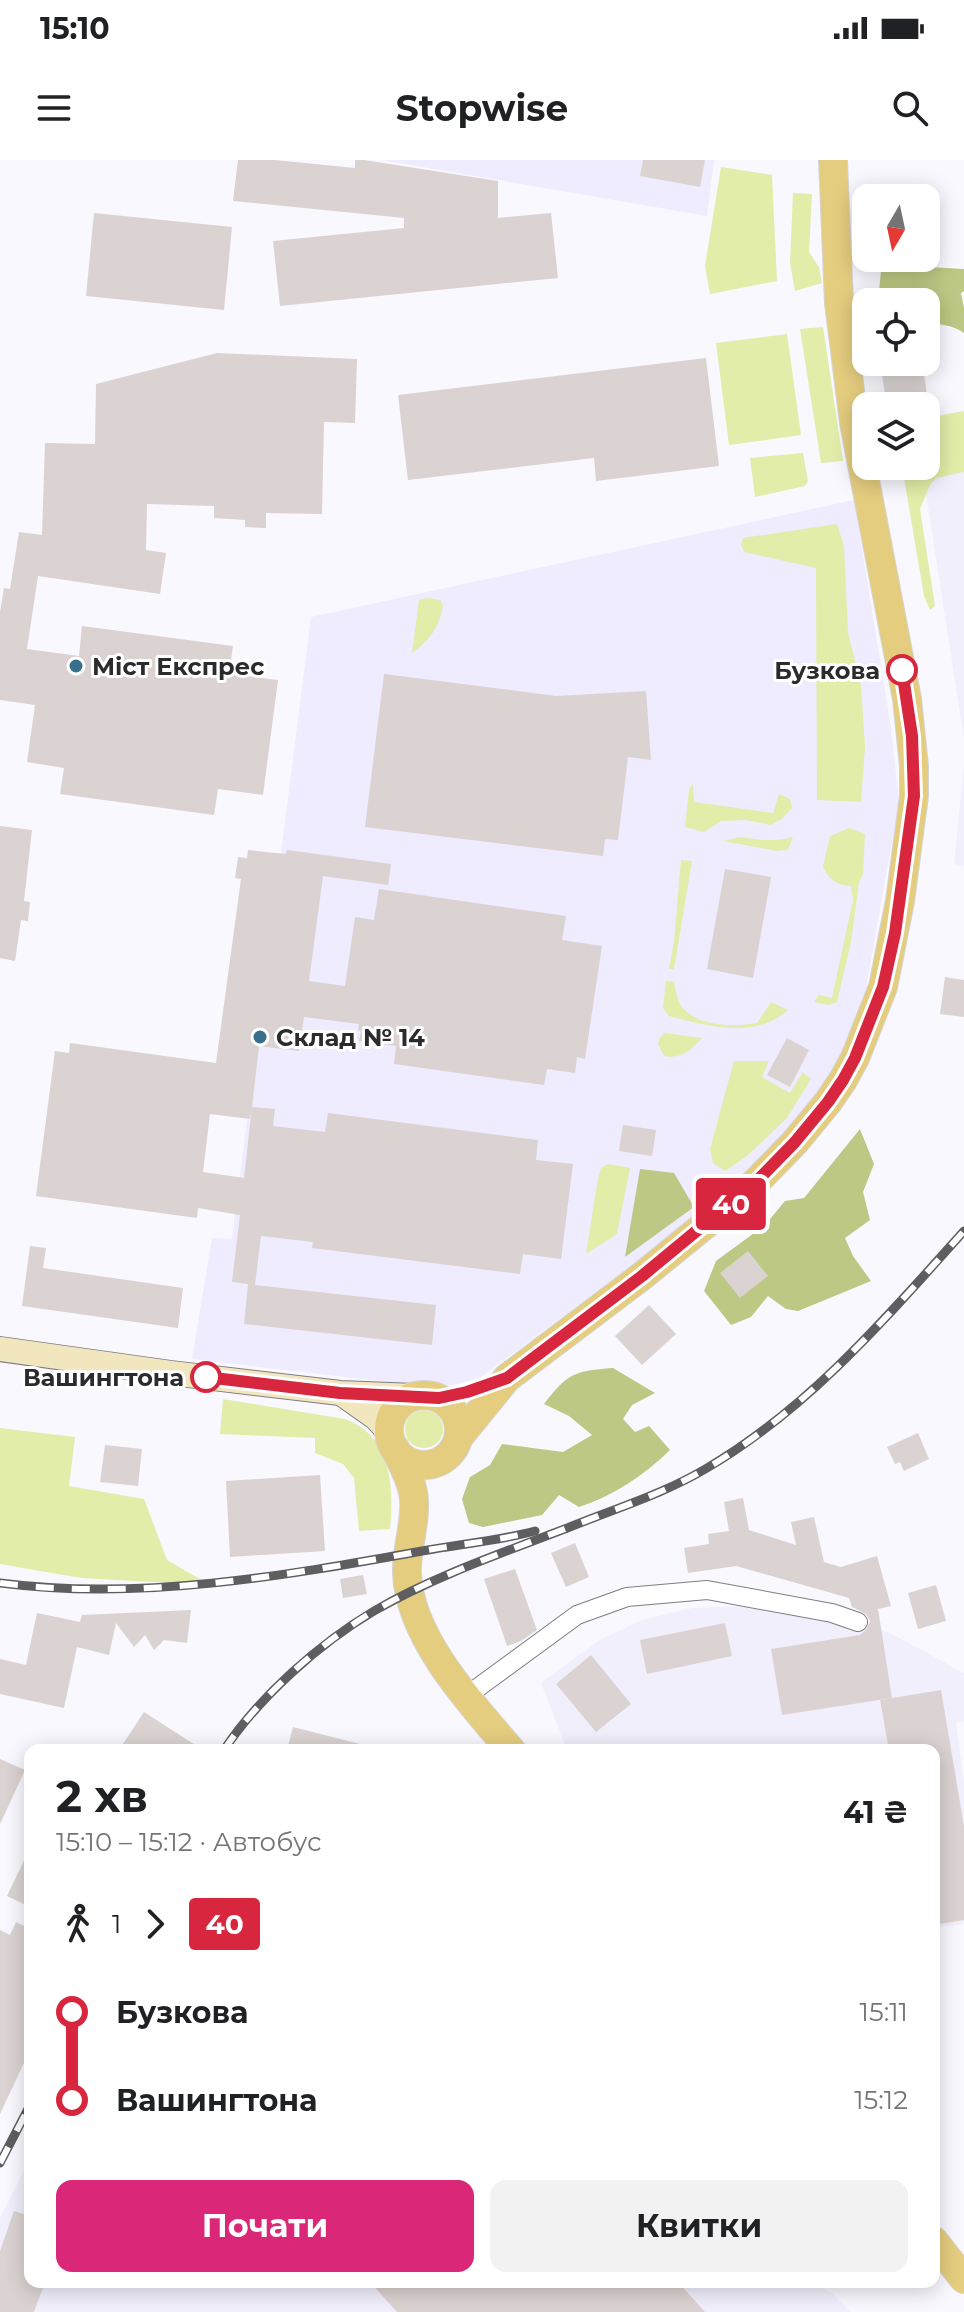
<!DOCTYPE html>
<html lang="uk">
<head>
<meta charset="utf-8">
<style>
  body { margin:0; font-family:Montserrat,sans-serif; background:#f2f2f2; color:#202124; height:100vh; display:flex; flex-direction:column; font-size:30px; white-space:nowrap }
  * { box-sizing:border-box; margin:0 }
  p { font-size:26px; color:#757577 }
  .icon { flex:none; width:44px; height:44px; fill:none; stroke:currentColor; stroke-width:2; stroke-linecap:round; stroke-linejoin:round }
  .map { position:relative; flex:1; overflow:hidden }
  .sheet { position:absolute; left:24px; top:1584px; width:916px; height:544px; display:flex; flex-direction:column; background:#fff; border-radius:16px; box-shadow:0 4px 20px #0003 }
  .sheet>* { flex:none }
  .badge { padding:0 16px; border-radius:6px; font-size:28px; line-height:52px }
  .needle { width:52px; rotate:189deg }
  .tools { position:absolute; left:852px; top:24px; display:grid; gap:16px }
  .tools a { display:grid; place-items:center; width:88px; height:88px; border-radius:16px; background:#fff; box-shadow:0 4px 20px #0003; font-size:40px }
  .map>.badge { position:absolute; translate:-50% -50%; box-shadow:0 0 0 4px #fff }
  .legs { display:flex; align-items:center; gap:12px; height:88px; padding:0 32px; font-size:26px }
  .legs p { margin-inline-start:auto }
  .head { display:flex; align-items:center; justify-content:space-between; height:136px; padding:0 32px }
  h1 { font-size:44px; font-weight:700; line-height:60px }
  .primary-button { display:flex; gap:16px; margin-top:auto; padding:16px 32px }
  .primary-button a { flex:1; height:92px; border-radius:16px; background:#db2777; color:#fff; font-size:32px; font-weight:700; line-height:92px; text-align:center }
  .primary-button a+a { background:#f2f2f2; color:#202124 }
  ul { padding:0 32px; list-style:none }
  li { display:flex; align-items:center; gap:28px; height:88px; font-size:30px }
  li i { display:grid; place-items:center; width:12px; height:100%; margin:0 10px; background:currentColor }
  li i::after { content:''; width:20px; height:20px; margin:-10px; border:6px solid; border-radius:50%; background:#fff }
  li p { margin-inline-start:auto }
  li:first-child i { background:linear-gradient(#0000 50%,currentColor 0) }
  li:last-child i { background:linear-gradient(currentColor 50%,#0000 0) }
  .status { display:flex; justify-content:space-between; align-items:center; height:56px; padding:0 40px; background:#fff; direction:ltr }
  .status svg { height:22px; fill:currentColor }
  header { display:flex; justify-content:space-between; align-items:center; height:104px; padding:0 32px; background:#fff; font-size:36px; font-weight:700 }
  .map>svg:first-child { display:block }
  .commercial { fill:#eeecfe }
  .built { fill:#f2effd }
  .green { fill:#e1eda8 }
  .forest { fill:#bcc883 }
  .building { fill:#dad3d1; fill-rule:evenodd }
  .lines { fill:none; stroke-linecap:round; stroke-linejoin:round }
  .street-casing { stroke:#7e7d83; stroke-width:20 }
  .secondary-casing { stroke:#7e7d83; stroke-width:26 }
  .primary-casing { stroke:#d5d5d5; stroke-width:30 }
  .street { stroke:#fff; stroke-width:18 }
  .secondary { stroke:#f2e6bf; stroke-width:24 }
  .primary { stroke:#e5cd7f; stroke-width:28 }
  .rail-casing { stroke:#5e5e61; stroke-width:9 }
  .rail { stroke:#fff; stroke-width:6; stroke-dasharray:18; stroke-linecap:butt }
  .line-1-casing { stroke:#fff; stroke-width:18 }
  .line-1 { stroke:#d7263d; stroke-width:12 }
  .poi-dot { fill:#386f8a; stroke:#fff; stroke-width:3 }
  .stop-1-dot { fill:#fff; stroke:#d7263d; stroke-width:4 }
  .labels { text-anchor:middle; dominant-baseline:central; stroke-width:6; stroke-linejoin:round; paint-order:stroke }
  .poi-label { font-size:24px; font-weight:bold; fill:#2b2b2d; stroke:#fff; text-anchor:start }
  .stop-label { font-size:24px; font-weight:bold; fill:#2b2b2d; stroke:#fff; text-anchor:end }
</style>
</head>
<body>
<div class="status"><b>15:10</b><svg viewBox="0 0 49 12"><path d="M0 12V9h3v3zM5 12V6h3v6zM10 12V3h3v9zM15 12V0h3v12zM26 1h20v11H26zM47 4h2v5h-2z"/></svg></div>
<header><svg class="icon" aria-label="menu" viewBox="0 0 24 24"><path d="M4 6h16M4 12h16M4 18h16"/></svg>Stopwise<svg class="icon" aria-label="search" viewBox="0 0 24 24"><circle cx="10" cy="10" r="6"/><path d="M15 15l6 6"/></svg></header>
<div class="map">
<svg width="964" height="2152" viewBox="0 0 964 2152">
  <rect width="100%" height="100%" fill="#f9f8fe"/>
  <!-- commercial -->
  <g class="commercial">
    <path d="M382,0H714L707,56Z"/>
    <path d="M854,340L891,568L899,642L866,828L844,901L807,955L715,1043L481,1217L458,1224L430,1227L192,1199L212,1078L232,1079L311,457Z"/>
  </g>
  <!-- built -->
  <g class="built">
    <path d="M964,251V579L926,334V258Z"/>
    <path d="M964,604V706L954,704Z"/>
    <path d="M760,1445L858,1462L890,1473L964,1513V1562L956,1563L964,1621V1764L934,1768V1590H567L541,1523L598,1481L641,1460L692,1448Z"/>
    <path d="M30,1999V2122H813L834,2135L850,2152H0V2058Z"/>
  </g>
  <!-- green -->
  <g class="green">
    <path d="M721,7L772,15L777,121L710,134L705,106Z"/>
    <path d="M793,33L812,34L809,92L819,107L822,123L795,131L790,103Z"/>
    <path d="M823,167L843,301L821,303L800,169Z"/>
    <path d="M787,174L801,275L729,285L716,183Z"/>
    <path d="M964,251V312L936,318L930,325L920,349L935,446L930,450L924,436L902,306H926V265L932,257Z"/>
    <path d="M803,293L808,321L805,326L755,337L750,298Z"/>
    <path d="M837,364L844,386L848,473L861,526L865,587L861,642L817,640L816,408L744,392L741,385L743,378Z"/>
    <path d="M428,438L440,440L443,445C440,466 430,480 412,493L419,440Z"/>
    <path d="M693,624L694,642L773,653L779,634L790,639L792,648L782,659L770,665L746,660L721,661L704,672L685,667L689,629Z"/>
    <path d="M849,668L865,674L863,714L859,722L851,782L837,842L828,845L814,842L819,835L832,838L853,740L851,726C837,725 829,720 823,707L830,676Z"/>
    <path d="M740,677C759,680 774,682 793,677L788,690L777,691L723,681Z"/>
    <path d="M681,700L692,701L674,809H669L674,782Z"/>
    <path d="M666,821L674,822C676,830 677,841 682,847C698,867 734,867 757,863L771,842L788,850C755,880 708,866 669,856L663,848Z"/>
    <path d="M665,873L702,878C690,891 681,899 664,896L658,884L660,877Z"/>
    <path d="M734,901H769L762,917L790,933L803,912L811,919L787,958L747,996L725,1011L713,1003L710,989Z"/>
    <path d="M608,1004L630,1008L617,1074L586,1094L598,1018L601,1008Z"/>
    <path d="M223,1239L345,1259C392,1276 394,1327 390,1369L359,1371L354,1318L343,1304L315,1293V1278L220,1274Z"/>
    <circle cx="424" cy="1269" r="19"/>
    <path d="M0,1268L75,1277L69,1326L144,1339L167,1400L210,1425L81,1418L0,1404Z"/>
  </g>
  <!-- forest -->
  <g class="forest">
    <path d="M891,98H900L929,107L964,109V131L961,133L964,148V173C953,165 940,164 926,163V142H878L882,100Z"/>
    <path d="M860,969L874,1004L863,1032L870,1060L845,1078L853,1096L871,1121L798,1151L786,1149L768,1136L751,1157L731,1165L704,1131L716,1101L765,1065L785,1041L804,1038Z"/>
    <path d="M640,1009L674,1013L694,1047L625,1097Z"/>
    <path d="M613,1208L655,1233L632,1245L623,1259L635,1272L649,1266L670,1290C643,1316 615,1335 579,1347L559,1335L542,1355L483,1367L469,1363L462,1339L470,1317L490,1305L502,1284L563,1292L592,1275L569,1256L544,1244C568,1213 574,1211 613,1208Z"/>
  </g>
  <!-- building -->
  <g class="building">
    <path d="M238,0H275L355,8V0H364L498,21V58L551,53L558,118L280,146L273,81L404,68V58L233,41Z"/>
    <path d="M643,0H705L700,27L640,16Z"/>
    <path d="M94,53L232,67L224,150L86,136Z"/>
    <path d="M217,193L357,199L355,263L324,262L322,354L266,353V368L245,367V360L214,358V346L147,344L146,390L166,393L160,434L38,416L27,489L79,496L82,466L233,486L229,514L278,520L263,635L218,629L214,655L60,634L64,608L27,602L35,545L0,540V452L4,428L10,429L19,372L42,375L45,283L95,284L96,224Z"/>
    <path d="M706,198L719,306L596,321L594,298L408,320L398,235Z"/>
    <path d="M880,202H922L927,234L886,241Z"/>
    <path d="M384,514L556,536L646,531L651,600L628,597L618,680L605,679L603,696L365,667Z"/>
    <path d="M0,666L32,670L24,741L30,742L28,761L21,760L15,801L0,798Z"/>
    <path d="M248,690L286,694L287,690L391,704L388,725L323,716L309,821L345,826L355,757L374,760L379,729L566,756L562,780L602,786L585,899L577,897L575,913L547,909L544,925L394,904L396,886L359,881L361,871L358,870L359,864L304,857L299,891L259,886L252,947L275,949L273,966L325,972L328,953L538,980L536,1000L573,1004L561,1099L523,1094L520,1114L312,1088L313,1082L261,1076L255,1125L436,1145L432,1185L244,1164L248,1124L232,1122L240,1055L198,1048L197,1058L36,1036L55,891L69,893L70,883L216,903L241,719L235,718L238,697L247,698ZM252,947L244,1018L203,1012L210,954L250,959Z"/>
    <path d="M725,709L771,717L753,818L707,809Z"/>
    <path d="M945,817L964,820V857L940,854Z"/>
    <path d="M787,878L809,890L790,927L767,915Z"/>
    <path d="M623,965L656,970L652,996L619,991Z"/>
    <path d="M30,1086L46,1088L43,1108L183,1128L178,1168L22,1146Z"/>
    <path d="M748,1091L768,1116L740,1138L720,1113Z"/>
    <path d="M649,1145L676,1174L642,1205L615,1176Z"/>
    <path d="M918,1273L929,1299L904,1311L900,1302L895,1304L887,1287Z"/>
    <path d="M105,1285L142,1289L138,1326L100,1322Z"/>
    <path d="M320,1315L325,1391L230,1397L226,1321Z"/>
    <path d="M743,1338L749,1370L796,1385L791,1362L814,1357L824,1402L841,1407L877,1396L891,1446L878,1449L892,1538L782,1555L771,1489L860,1475L866,1470L870,1461L866,1454L852,1447L849,1438L736,1406L688,1413L684,1388L709,1384L708,1374L729,1371L724,1342Z"/>
    <path d="M575,1383L589,1417L566,1427L551,1393Z"/>
    <path d="M515,1409L537,1470L521,1481L507,1486L484,1419Z"/>
    <path d="M363,1415L367,1434L343,1438L340,1419Z"/>
    <path d="M936,1425L946,1461L918,1469L908,1433Z"/>
    <path d="M191,1450L187,1483L164,1480L154,1490L145,1475L134,1487L116,1463L109,1495L77,1487L64,1548L0,1534V1499L26,1505L37,1453L80,1462L82,1455Z"/>
    <path d="M725,1463L732,1496L647,1514L640,1480Z"/>
    <path d="M591,1495L631,1544L596,1572L556,1524Z"/>
    <path d="M941,1530L964,1666V1760L934,1765V1590H889L880,1540Z"/>
    <path d="M144,1552L203,1590H119Z"/>
    <path d="M293,1567L360,1584V1590H287Z"/>
    <path d="M0,1599L25,1610L0,1664Z"/>
    <path d="M30,1688V1747L7,1736Z"/>
    <path d="M16,1762L30,1769V1890L0,1954V1770L10,1775Z"/>
    <path d="M14,2051L30,2056V2122H45L34,2152H0V2091Z"/>
    <path d="M370,2122H678L705,2152H397Z"/>
  </g>
  <g class="lines">
    <!-- street casing -->
    <g class="street-casing">
      <path id="street" d="M471,1544L476,1529L577,1455L627,1437L707,1430L832,1453L858,1462"/>
    </g>
    <!-- secondary casing -->
    <g class="secondary-casing">
      <g id="secondary">
        <path d="M0,1189L171,1213L340,1233L415,1236"/>
        <path d="M342,1234L376,1258L389,1272"/>
      </g>
    </g>
    <!-- primary casing -->
    <g class="primary-casing">
      <g id="primary">
        <circle cx="424" cy="1270" r="35"/>
        <path d="M459,1277L507,1218L642,1116L727,1047L757,1021L795,982L828,942L843,920L855,898L883,827L900,741L914,636V606L907,539L854,263L839,143L833,0"/>
        <path d="M395,1288C402,1304 413,1322 414,1340C416,1363 406,1389 407,1413C409,1477 471,1544 511,1590"/>
        <path d="M934,2081L964,2119"/>
      </g>
    </g>
    <!-- street -->
    <use href="#street" class="street"/>
    <!-- secondary -->
    <use href="#secondary" class="secondary"/>
    <!-- primary -->
    <use href="#primary" class="primary"/>
    <!-- rail casing -->
    <g class="rail-casing">
      <g id="rail">
        <path d="M0,1423C140,1441 284,1416 422,1391C460,1384 498,1381 535,1371"/>
        <path d="M224,1590C259,1537 320,1483 374,1451C438,1414 511,1390 580,1363C623,1346 667,1332 707,1308C808,1249 887,1157 964,1071"/>
        <path d="M0,2003L30,1945"/>
      </g>
    </g>
    <!-- rail -->
    <use href="#rail" class="rail"/>
  </g>
  <g class="lines">
    <!-- line-1 casing -->
    <g class="line-1-casing">
      <path id="line-1" d="M206,1217L340,1233L439,1238L467,1232L507,1218L642,1116L757,1021L795,982L828,942L843,920L855,898L883,827L895,773L914,636L912,576L902,510"/>
    </g>
    <!-- line-1 -->
    <use href="#line-1" class="line-1"/>
  </g>
  <!-- markers -->
  <g class="poi-dot">
    <circle cx="76" cy="506" r="8"/>
    <circle cx="260" cy="877" r="8"/>
  </g>
  <g class="stop-1-dot">
    <circle cx="902" cy="510" r="14"/>
    <circle cx="206" cy="1217" r="14"/>
  </g>
  <g class="labels">
    <!-- poi labels -->
    <g class="poi-label">
      <text x="92" y="506">Міст Експрес</text>
      <text x="276" y="877">Склад № 14</text>
    </g>
    <!-- stop labels -->
    <g class="stop-label">
      <text x="880" y="510">Бузкова</text>
      <text x="184" y="1217">Вашингтона</text>
    </g>
  </g>
</svg>
<div class="tools">
<a><svg class="needle" viewBox="-14 -14 28 28"><path d="M0-13l5 13h-10z" fill="#e53935"/><path d="M0 13l5-13h-10z" fill="#757577"/></svg></a>
<a><svg class="icon" aria-label="locate" viewBox="0 0 24 24"><circle cx="12" cy="12" r="6"/><path d="M12 2v4M12 18v4M2 12h4M18 12h4"/></svg></a>
<a><svg class="icon" aria-label="layers" viewBox="0 0 24 24"><path d="M12 4l9 5-9 5-9-5zM3 14l9 5 9-5"/></svg></a>
</div>
<b class="badge" style="left:731px;top:1044px;background:#d7263d;color:#fff">40</b>
<section class="sheet">
<div class="head"><div><h1>2 хв</h1><p>15:10 – 15:12 · Автобус</p></div><b>41 ₴</b></div>
<div class="legs"><svg class="icon" aria-label="walk" viewBox="0 0 24 24"><circle cx="13" cy="4" r="2"/><path d="M13 8l-2 6 4 7M11 14l-3 7M7 12l3-4h3l4 4"/></svg>1<svg class="icon" aria-label="forward" viewBox="0 0 24 24"><path d="M9 5l7 7-7 7"/></svg><b class="badge" style="background:#d7263d;color:#fff">40</b></div>
<ul>
<li><i style="color:#d7263d"></i><b>Бузкова</b><p>15:11</p></li>
<li><i style="color:#d7263d"></i><b>Вашингтона</b><p>15:12</p></li>
</ul>
<div class="primary-button"><a>Почати</a><a>Квитки</a></div>
</section>
</div>
</body>
</html>
